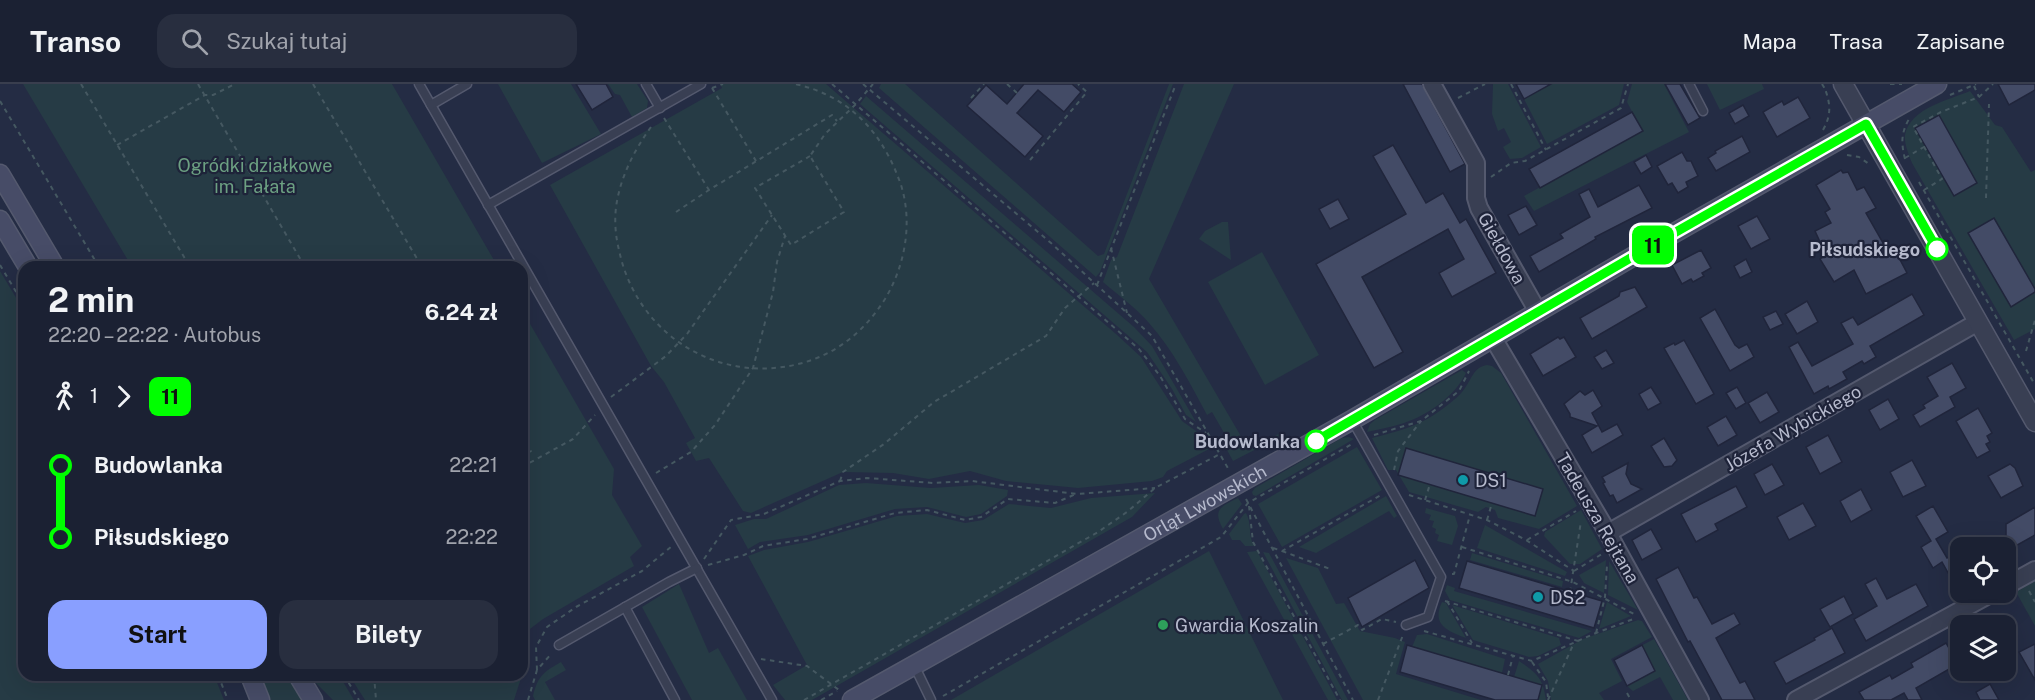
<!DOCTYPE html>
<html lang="pl">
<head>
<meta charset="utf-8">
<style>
  body { margin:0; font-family:"Public Sans",sans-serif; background:#282e3f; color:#f1f3f6; height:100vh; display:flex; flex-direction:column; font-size:22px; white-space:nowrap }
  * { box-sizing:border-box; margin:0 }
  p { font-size:20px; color:#a0a3ac }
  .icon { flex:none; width:33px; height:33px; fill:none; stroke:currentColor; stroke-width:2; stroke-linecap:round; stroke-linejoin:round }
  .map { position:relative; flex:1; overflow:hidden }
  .panel { position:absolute; left:18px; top:177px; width:510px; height:420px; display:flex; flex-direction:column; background:#1b2133; border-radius:18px; box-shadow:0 6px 24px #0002,0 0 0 2px #393e4e }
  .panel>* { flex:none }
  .badge { padding:0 12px; border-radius:9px; font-size:21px; line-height:39px }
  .fabs { position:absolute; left:1950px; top:453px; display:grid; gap:12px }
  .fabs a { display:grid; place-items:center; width:66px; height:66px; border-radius:12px; background:#1b2133; box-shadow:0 6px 24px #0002,0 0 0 2px #393e4e; font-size:30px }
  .map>.badge { position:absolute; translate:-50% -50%; box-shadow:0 0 0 3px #fff }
  .legs { display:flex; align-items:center; gap:9px; height:66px; padding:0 30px; font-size:20px }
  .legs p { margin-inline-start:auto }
  .overview { display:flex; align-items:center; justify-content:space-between; height:102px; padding:0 30px }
  h1 { font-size:33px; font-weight:700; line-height:45px }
  .button { display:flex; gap:12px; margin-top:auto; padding:12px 30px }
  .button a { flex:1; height:69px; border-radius:18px; background:#899fff; color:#111; font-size:24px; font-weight:700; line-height:69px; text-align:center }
  .button a+a { background:#282e3f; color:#f1f3f6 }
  ul { padding:0 30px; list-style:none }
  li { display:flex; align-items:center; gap:21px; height:72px; font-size:22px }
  li i { display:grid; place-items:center; width:9px; height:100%; margin:0 8px; background:currentColor }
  li i::after { content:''; width:15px; height:15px; margin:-8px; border:4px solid; border-radius:50%; background:#1b2133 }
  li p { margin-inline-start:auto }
  li:first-child i { background:linear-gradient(#0000 50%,currentColor 0) }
  li:last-child i { background:linear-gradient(currentColor 50%,#0000 0) }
  header { display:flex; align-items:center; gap:36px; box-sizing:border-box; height:84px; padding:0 30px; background:#1b2133; border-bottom:2px solid #393e4e }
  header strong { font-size:28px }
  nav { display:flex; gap:33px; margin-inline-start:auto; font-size:21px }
  .search { width:420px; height:54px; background:#282e3f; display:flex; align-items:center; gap:15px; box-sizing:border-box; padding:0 21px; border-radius:18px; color:#a0a3ac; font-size:22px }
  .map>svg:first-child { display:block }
  .green { fill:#263b45 }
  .building { fill:#434b66; stroke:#20253b; stroke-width:1.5 }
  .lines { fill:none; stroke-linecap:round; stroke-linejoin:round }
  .service-casing { stroke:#54596e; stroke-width:11 }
  .minor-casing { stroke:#54596e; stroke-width:20 }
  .tertiary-casing { stroke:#54596e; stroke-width:21 }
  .secondary-casing { stroke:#54596e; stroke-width:21 }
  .path { stroke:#455861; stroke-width:2; stroke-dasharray:4.5 4.5; stroke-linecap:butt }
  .service { stroke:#393f53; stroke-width:8 }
  .minor { stroke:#393f53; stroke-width:16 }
  .tertiary { stroke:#393f53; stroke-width:18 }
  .secondary { stroke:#474c67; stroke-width:18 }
  .line-1-casing { stroke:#fff; stroke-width:14 }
  .line-1 { stroke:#0f0; stroke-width:9 }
  .stop-1-dot { fill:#fff; stroke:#0f0; stroke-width:3 }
  .culture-dot { fill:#0f9aa8; stroke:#1e2339; stroke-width:2 }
  .leisure-dot { fill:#2e9e5b; stroke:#1e2339; stroke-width:2 }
  .labels { text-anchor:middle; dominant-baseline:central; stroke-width:4.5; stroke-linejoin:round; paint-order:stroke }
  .park-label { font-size:18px; fill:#6ca082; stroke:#1e2339 }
  .street-label { font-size:18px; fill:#b6bacd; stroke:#1e2339 }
  .stop-label { font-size:18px; font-weight:bold; fill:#b6bacd; stroke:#1e2339; text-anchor:end }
  .poi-label { font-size:18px; fill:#b6bacd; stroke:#1e2339; text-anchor:start }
</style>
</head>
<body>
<header>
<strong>Transo</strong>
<div class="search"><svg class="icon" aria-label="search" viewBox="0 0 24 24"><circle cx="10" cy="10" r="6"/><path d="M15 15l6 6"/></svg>Szukaj tutaj</div>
<nav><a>Mapa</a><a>Trasa</a><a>Zapisane</a></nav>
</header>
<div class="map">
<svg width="2035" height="616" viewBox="0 0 2035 616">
  <rect width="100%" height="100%" fill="#242c44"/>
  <!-- green -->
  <g class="green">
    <path d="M23,0H392L498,183H132Z"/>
    <path d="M498,0H571L601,50L542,79Z"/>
    <path d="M608,0H637L648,17L647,24L632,33L620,11L615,10Z"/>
    <path d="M720,0H826L1116,250L1141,273L1182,337L1206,354L1211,364L1167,387L1163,393L1152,397L1078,404L1006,397L970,387L929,395L893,389L843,388L751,429L743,427L709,374L696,377L686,359L695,354L664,298L651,282L550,101L722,4Z"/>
    <path d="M881,0H905L1098,172L1104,170L1169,0H1173L1100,188L1096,193L879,4Z"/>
    <path d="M1184,0H1234L1149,195L1249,366L1280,349L1284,351L1233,377L1222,357L1227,354L1212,328L1207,331C1190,299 1173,266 1149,239C1136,224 1118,211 1103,198L1111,176L1117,173Z"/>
    <path d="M1493,0H1508L1541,63L1522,74L1510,75L1503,63L1511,58L1504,44L1498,47L1492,30Z"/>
    <path d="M1551,0H1624L1619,21L1547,60L1524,15Z"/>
    <path d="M1632,0H1664L1689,48L1534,127L1524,112L1642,47L1627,18Z"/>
    <path d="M1707,0H1762L1764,5L1720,26Z"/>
    <path d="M1970,7L1995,41L2002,43L2031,88L2035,86V245L2014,256L1912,79C1909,71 1904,60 1905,51C1910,24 1949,16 1970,7Z"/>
    <path d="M866,12L1134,243L1152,262L1196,338L1186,331L1172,305L1147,268L860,20Z"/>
    <path d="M1222,138H1228L1231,176L1199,155L1205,147Z"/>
    <path d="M1262,168L1319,271L1265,301L1208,198Z"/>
    <path d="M0,187L24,227V591H214L224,616H0Z"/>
    <path d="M522,226L614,385L612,411L642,462L630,473L634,482L543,535L522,551Z"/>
    <path d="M1487,281L1492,282L1501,289L1577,422L1539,445L1498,434L1495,426L1486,423L1478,428L1409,408L1396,386H1388L1372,354C1396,348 1420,342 1441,326C1449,320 1460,312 1465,304C1472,294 1474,283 1487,281Z"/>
    <path d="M1462,286L1466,289C1455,312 1428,331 1404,339C1392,343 1379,345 1367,348L1370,340L1375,336Z"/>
    <path d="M1349,353L1354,355L1256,412L1253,411L1252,408L1255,404L1342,354Z"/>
    <path d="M1357,363L1382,406L1282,463L1258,420Z"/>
    <path d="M866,399L931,404L979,401L1008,406L1007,412L981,430L966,433L927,423L895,425L808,451L760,458L748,465L735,441L754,435H766L839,401Z"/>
    <path d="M1155,409L1132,433L812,616H785L773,601L807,581L748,472L764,466L808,458L897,432L927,430L965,439L983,436L1009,420L1051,424L1091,414Z"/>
    <path d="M1386,412L1397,432L1394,434L1389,427L1316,469L1299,463Z"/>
    <path d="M1238,414L1242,420L1223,445C1212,426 1221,422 1238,414Z"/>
    <path d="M1426,424L1455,432L1458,442L1452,461L1437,457L1439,451L1435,449L1436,445L1432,443L1434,437L1429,436L1431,431L1425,429Z"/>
    <path d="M1581,426L1602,465L1580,480H1570L1544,452L1545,448Z"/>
    <path d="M1246,429C1252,439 1248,452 1254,462H1245L1240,456H1232L1229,450L1244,430Z"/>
    <path d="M1485,441L1567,488L1565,492L1477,464Z"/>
    <path d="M1209,467L1283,616H951Z"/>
    <path d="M1257,467L1337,616H1328L1247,468Z"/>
    <path d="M1263,468L1269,469L1348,616H1342Z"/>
    <path d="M1472,469L1563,497L1562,503L1470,476Z"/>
    <path d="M1286,474L1318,484L1336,520L1344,519L1360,547L1395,554L1405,558L1396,590L1481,616H1363Z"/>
    <path d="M1606,476L1604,509L1584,499L1579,491Z"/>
    <path d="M1609,477L1638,526L1608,511Z"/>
    <path d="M2035,497V542L2016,508Z"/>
    <path d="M679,500L709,569L718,564L747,616H692L642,523Z"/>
    <path d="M1447,501L1455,504L1454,507L1592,547L1579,554L1450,516L1445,507Z"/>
    <path d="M1442,518L1446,519L1466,554C1448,547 1431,541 1442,518Z"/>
    <path d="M1607,518L1631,532L1599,545Z"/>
    <path d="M1452,521L1559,554L1561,561L1538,572L1529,573L1473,556Z"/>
    <path d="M1638,536L1642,537L1652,553L1611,575L1622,597L1599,609L1604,616H1551L1548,597L1538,580L1583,555Z"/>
    <path d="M1427,550L1505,575L1502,589L1412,563L1417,551Z"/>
    <path d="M1654,555L1688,616H1673L1660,593L1633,607L1627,602L1614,576Z"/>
    <path d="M1519,577C1537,589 1543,594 1546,616H1538L1542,601L1514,593Z"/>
    <path d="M561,578L566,586L545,598L555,616H535L533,612C538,591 544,588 561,578Z"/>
    <path d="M261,591H288L303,616H270Z"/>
    <path d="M308,591H339L354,616H333Z"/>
    <path d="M349,591H476L479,594L522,591L514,616H365Z"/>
  </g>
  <!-- building -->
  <g class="building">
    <path d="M576,0H606L613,13L592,26Z"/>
    <path d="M1024,0H1072L1081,8L1064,28L1038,6L1017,29L1043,52L1025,73L967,22L986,1L1007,20Z"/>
    <path d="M1403,0H1422L1465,80L1450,88Z"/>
    <path d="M1516,0H1551L1524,15Z"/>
    <path d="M1665,0H1680L1700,34L1688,41Z"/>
    <path d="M1998,0H2035V6L2009,21Z"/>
    <path d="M1798,13L1810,34L1777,53L1763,28L1782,17L1784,21Z"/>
    <path d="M1743,21L1749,32L1735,40L1729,29Z"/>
    <path d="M1632,28L1643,47L1540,104L1529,85Z"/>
    <path d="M1939,31L1977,99L1954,112L1915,44Z"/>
    <path d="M1742,52L1750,68L1716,87L1708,74L1716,69L1715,67Z"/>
    <path d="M1393,61L1426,119L1443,109L1460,139L1466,135L1496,189L1452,213L1439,189L1464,175L1448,145L1362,193L1403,268L1374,284L1316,180L1406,130L1373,72Z"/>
    <path d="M1682,68L1687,77H1691L1698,92L1686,98L1688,103L1678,109L1672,99L1668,101L1657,82Z"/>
    <path d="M1646,71L1652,83L1641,90L1634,78Z"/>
    <path d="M1841,86L1843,89L1848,88L1857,106L1864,103L1876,124L1866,129L1891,173L1897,170L1907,189L1866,210L1854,186L1834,198L1820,175L1826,171L1815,147L1831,139L1825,128L1830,125L1816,101Z"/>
    <path d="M1639,101L1652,124L1595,153L1596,155L1539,188L1530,172L1563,154L1560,150L1590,133L1579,110L1589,105L1598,123Z"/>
    <path d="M1338,115L1349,135L1330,145L1319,125Z"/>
    <path d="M1526,122L1537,141L1519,151L1508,131Z"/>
    <path d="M1757,132L1770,155L1751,165L1738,142Z"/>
    <path d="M1994,134L2035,205V208L2011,223L1968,149Z"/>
    <path d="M1701,166L1711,184L1702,189L1704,192L1693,198L1691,195L1682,200L1672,181Z"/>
    <path d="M1746,175L1752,188L1740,194L1734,182Z"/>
    <path d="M1635,203L1647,223L1592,255L1580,234L1619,212L1620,208Z"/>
    <path d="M1912,210L1924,231L1870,262L1876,273L1864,280L1862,277L1843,288L1847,295L1829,305L1828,302L1814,310L1789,263L1798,258L1812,282L1853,260L1841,239L1853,233L1858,241Z"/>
    <path d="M1807,217L1818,238L1797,250L1785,230Z"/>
    <path d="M1715,225L1735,261L1739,264L1747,260L1754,273L1730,287L1700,234Z"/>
    <path d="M1776,227L1783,240L1770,246L1763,233Z"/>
    <path d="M1558,253L1560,255L1564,253L1576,273L1543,292L1530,270Z"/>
    <path d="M1684,256L1714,310L1696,320L1664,264L1674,259L1675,261Z"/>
    <path d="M1606,266L1614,279L1602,285L1594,273Z"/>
    <path d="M1952,279L1966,304L1950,313L1955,323L1920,343L1913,331L1925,324L1923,321L1938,312L1927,293Z"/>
    <path d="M1651,303L1661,319L1648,326L1639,310Z"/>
    <path d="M1737,303L1746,319L1736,325L1726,309Z"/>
    <path d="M1593,306L1602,322L1592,329L1602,348L1617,340L1623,351L1592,369L1582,351L1597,342L1570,333V330L1564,320L1580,307L1585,311Z"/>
    <path d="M1767,308L1779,328L1760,339L1748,319Z"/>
    <path d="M1888,315L1899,335L1880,346L1869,326Z"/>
    <path d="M1978,324L1992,349L1987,352L1990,358L1986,360L1990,367L1977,374L1956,337Z"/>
    <path d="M1726,332L1737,351L1718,362L1707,343Z"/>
    <path d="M1828,351L1842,378L1820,390L1806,363Z"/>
    <path d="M1664,354L1677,376L1672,382L1664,383L1651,362Z"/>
    <path d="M1406,364L1543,405L1535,432L1398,391Z"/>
    <path d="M1912,376L1926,402L1903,413L1890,388Z"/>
    <path d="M1628,379L1626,390L1631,400L1642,405L1617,419L1613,411L1610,412L1603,399L1605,398L1602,393Z"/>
    <path d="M1772,380L1784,401L1765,411L1754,390Z"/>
    <path d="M2010,380L2015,384L2023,402L2001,414L1988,392Z"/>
    <path d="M1736,402L1747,423L1715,440L1718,446L1696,458L1681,430Z"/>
    <path d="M1861,405L1872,426L1851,438L1840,417Z"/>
    <path d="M1803,419L1816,442L1789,456L1777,433Z"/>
    <path d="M1933,422L1948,448L1936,455L1947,474L1960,467V510L1942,478L1933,484L1921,463L1931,457L1916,432Z"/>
    <path d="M2035,423V451L2012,464H1985L2006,452V440Z"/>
    <path d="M1651,445L1662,465L1642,476L1632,456Z"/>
    <path d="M1415,476L1429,504L1362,543L1348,514Z"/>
    <path d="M1467,477L1602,517L1594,544L1459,504Z"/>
    <path d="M1678,483L1694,514L1697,513L1712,540L1734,529L1740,540L1716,554L1740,599L1745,597L1755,616H1722L1690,557L1688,558L1656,495Z"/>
    <path d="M1876,494L1887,515L1916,500L1928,522L1866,557L1854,535L1877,522L1865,500Z"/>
    <path d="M1844,512L1853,530L1830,543L1820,525Z"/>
    <path d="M1832,544L1845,569L1786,600L1774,578L1815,556L1814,554Z"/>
    <path d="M1946,559L1958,580L1916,604L1922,616H1908L1904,609L1891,616H1864L1859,608L1890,591L1892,595L1913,583L1911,579Z"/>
    <path d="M2035,560V596L2019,568Z"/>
    <path d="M1407,561L1542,601L1538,616H1495L1400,588Z"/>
    <path d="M1642,561L1655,587L1627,602L1614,576Z"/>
    <path d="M1990,600L1999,616H1980L1976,608Z"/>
  </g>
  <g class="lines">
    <!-- service casing -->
    <g class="service-casing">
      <g id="service">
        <path d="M419,0L772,616"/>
        <path d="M646,0L660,24"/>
        <path d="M1689,0L1703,27"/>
        <path d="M431,21L467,0"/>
        <path d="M488,121L701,0"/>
        <path d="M1352,336L1441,493L1428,533L1406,541"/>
        <path d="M625,523L675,616"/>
        <path d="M559,561L669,498L697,484"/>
        <path d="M914,581L931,616"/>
      </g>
    </g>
    <!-- minor casing -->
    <g class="minor-casing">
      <g id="minor">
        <path d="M1432,0L1476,79V114L1479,124L1538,228"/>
        <path d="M1493,254L1608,449L1700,616"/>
        <path d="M1608,449L1978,238"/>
        <path d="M2006,502L2035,486"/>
        <path d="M1796,616L1994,508"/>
      </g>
    </g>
    <!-- tertiary casing -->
    <g class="tertiary-casing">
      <path id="tertiary" d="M1843,0L2035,338"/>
    </g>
    <!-- secondary casing -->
    <g class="secondary-casing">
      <g id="secondary">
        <path d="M0,90L55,183"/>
        <path d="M0,136L28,183"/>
        <path d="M250,591L260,616"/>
        <path d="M298,591L313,616"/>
        <path id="s1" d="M852,616L1352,336L1646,165L1937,0"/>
      </g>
    </g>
    <!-- path -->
    <g class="path">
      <path d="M81,0L190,183"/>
      <path d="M198,0L305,183"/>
      <path d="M313,0L422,183"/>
      <path d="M832,0L1139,265L1160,292L1185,335L1206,349"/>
      <path d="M863,0L1051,159L1152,252L1229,386"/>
      <path d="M1007,0L1017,9"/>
      <path d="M1511,0L1546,66"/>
      <path d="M1822,0L1825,5"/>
      <path d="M1890,0H1902"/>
      <path d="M1974,2L1979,13"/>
      <path d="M712,4L723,0"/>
      <path d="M712,4L756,77"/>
      <path d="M1950,11L1976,0"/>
      <path d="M971,14L984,0"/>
      <path d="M1458,14L1485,0"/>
      <path d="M0,17L99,183"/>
      <path d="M664,34L709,106"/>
      <path d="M651,43C635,65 622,90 617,117C614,133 615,150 619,166C634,239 699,290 774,284C822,280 859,256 885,215C905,182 913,139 901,101C883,49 850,12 795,0"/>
      <path d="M1823,46C1831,32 1831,21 1825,5L1827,4"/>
      <path d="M117,61L205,11H213L235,0"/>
      <path d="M1847,71L1859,73L1869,80"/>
      <path d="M810,72L755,104L791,161L844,128L810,72L825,50L856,20L873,0"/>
      <path d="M1905,74L1924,63"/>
      <path d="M1905,75C1901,59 1901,49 1909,35"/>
      <path d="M1030,76L1087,8L1078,0"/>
      <path d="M1491,93L1511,79L1525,77L1621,24L1628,0"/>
      <path d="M1919,98L2035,301"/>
      <path d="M1924,106L1942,95L1913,43L1941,28L1979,13L1993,0"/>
      <path d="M1986,114L1989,20"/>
      <path d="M676,128L709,106L832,31L837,37"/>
      <path d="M1111,164L1127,229"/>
      <path d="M0,181L24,221"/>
      <path d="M1097,201L1176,0"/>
      <path d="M2026,267L2035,236"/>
      <path d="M611,313L666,272L687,250L772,131"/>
      <path d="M522,351L531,367L522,372"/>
      <path d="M1374,351L1421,337L1459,307L1469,287"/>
      <path d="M522,383L573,355L595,331"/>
      <path d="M1394,386L1398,367L1421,337"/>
      <path d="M656,389L691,368L715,341L753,284L773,208L777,178L785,152"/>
      <path d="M840,397L843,388L884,360L934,318L1046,252L1065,224L1094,199"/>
      <path d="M1409,411L1487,436L1526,456L1574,487"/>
      <path d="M1246,415L1353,616"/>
      <path d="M1425,416L1430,400"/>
      <path d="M1249,422L1253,458L1340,616"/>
      <path d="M1487,436L1492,419"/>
      <path d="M1527,456L1576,427"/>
      <path d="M1462,463L1573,498L1634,530"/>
      <path d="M1273,464L1282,467L1381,411"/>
      <path d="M1282,467L1330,485"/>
      <path d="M704,475L731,436L764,430L840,397L867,394L933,399L972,397L1077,410L1155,404"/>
      <path d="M708,481L744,471L763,462L807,455L895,429L927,426L965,436L981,433L1008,415L1055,419L1076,410"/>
      <path d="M1574,487L1602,470"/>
      <path d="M1452,490H1454L1470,431"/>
      <path d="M2029,507L2035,518"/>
      <path d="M1570,508L1581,437"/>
      <path d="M1445,517L1578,557"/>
      <path d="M1447,517L1472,559"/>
      <path d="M1424,547L1532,577L1596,549L1636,534"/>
      <path d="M1596,549L1605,513L1607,481"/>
      <path d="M1323,560L1358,541L1362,546L1382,535L1396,538"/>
      <path d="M761,575L807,582L839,606"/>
      <path d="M1532,578L1546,598L1548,613"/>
      <path d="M537,586L536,563L547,543L576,523L642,487L672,462"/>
      <path d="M218,591L228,616"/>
      <path d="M344,591L359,616"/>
      <path d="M374,591L376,616"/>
      <path d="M1508,591L1513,572"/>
      <path d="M1627,609L1631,616"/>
      <path d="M943,612L1221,453L1248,419L1352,360"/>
      <path d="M528,616L537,586L552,569"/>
      <path d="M804,616L1098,448L1127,428L1155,404L1220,370"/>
      <path d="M821,616L837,607"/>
      <path d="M1378,616L1403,551"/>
      <path d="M1548,616L1573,561"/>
    </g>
    <!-- service -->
    <use href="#service" class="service"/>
    <!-- minor -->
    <use href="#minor" class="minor"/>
    <!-- tertiary -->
    <use href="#tertiary" class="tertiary"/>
    <!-- secondary -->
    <use href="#secondary" class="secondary"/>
  </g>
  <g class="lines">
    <!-- line-1 casing -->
    <g class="line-1-casing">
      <path id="line-1" d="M1316,357L1646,165L1866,40L1937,165"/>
    </g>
    <!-- line-1 -->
    <use href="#line-1" class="line-1"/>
  </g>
  <!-- markers -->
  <g class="stop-1-dot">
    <circle cx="1937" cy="165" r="10"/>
    <circle cx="1316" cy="357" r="10"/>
  </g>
  <g class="culture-dot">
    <circle cx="1463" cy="396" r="6"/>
    <circle cx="1538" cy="513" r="6"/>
  </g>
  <circle class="leisure-dot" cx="1163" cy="541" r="6"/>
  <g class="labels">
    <!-- park labels -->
    <g class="park-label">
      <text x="255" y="81">Ogródki działkowe<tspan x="255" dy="21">im. Fałata</tspan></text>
    </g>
    <!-- street labels -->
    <g class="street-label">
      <text transform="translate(1502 164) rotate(61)">Giełdowa</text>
      <text transform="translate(1793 344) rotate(-30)">Józefa Wybickiego</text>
      <text stroke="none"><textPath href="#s1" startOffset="404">Orląt Lwowskich</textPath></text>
      <text transform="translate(1598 434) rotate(60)">Tadeusza Rejtana</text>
    </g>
    <!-- stop labels -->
    <g class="stop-label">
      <text x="1920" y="165">Piłsudskiego</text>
      <text x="1300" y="357">Budowlanka</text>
    </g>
    <!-- poi labels -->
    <g class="poi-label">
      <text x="1475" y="396">DS1</text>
      <text x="1550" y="513">DS2</text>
      <text x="1175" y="541">Gwardia Koszalin</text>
    </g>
  </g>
</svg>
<div class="fabs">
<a><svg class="icon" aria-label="locate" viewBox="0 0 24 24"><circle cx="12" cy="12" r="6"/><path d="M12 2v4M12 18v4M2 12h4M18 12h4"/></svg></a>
<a><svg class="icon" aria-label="layers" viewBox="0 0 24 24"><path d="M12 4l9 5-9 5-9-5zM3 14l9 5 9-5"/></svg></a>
</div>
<b class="badge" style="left:1653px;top:161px;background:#0f0;color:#111">11</b>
<section class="panel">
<div class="overview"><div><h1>2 min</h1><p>22:20 – 22:22 · Autobus</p></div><b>6.24 zł</b></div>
<div class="legs"><svg class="icon" aria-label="walk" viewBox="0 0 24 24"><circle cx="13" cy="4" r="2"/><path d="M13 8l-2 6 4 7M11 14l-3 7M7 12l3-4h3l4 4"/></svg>1<svg class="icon" aria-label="forward" viewBox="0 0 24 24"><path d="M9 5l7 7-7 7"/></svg><b class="badge" style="background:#0f0;color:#111">11</b></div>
<ul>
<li><i style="color:#0f0"></i><b>Budowlanka</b><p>22:21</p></li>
<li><i style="color:#0f0"></i><b>Piłsudskiego</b><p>22:22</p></li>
</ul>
<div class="button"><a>Start</a><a>Bilety</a></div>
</section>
</div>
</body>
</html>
